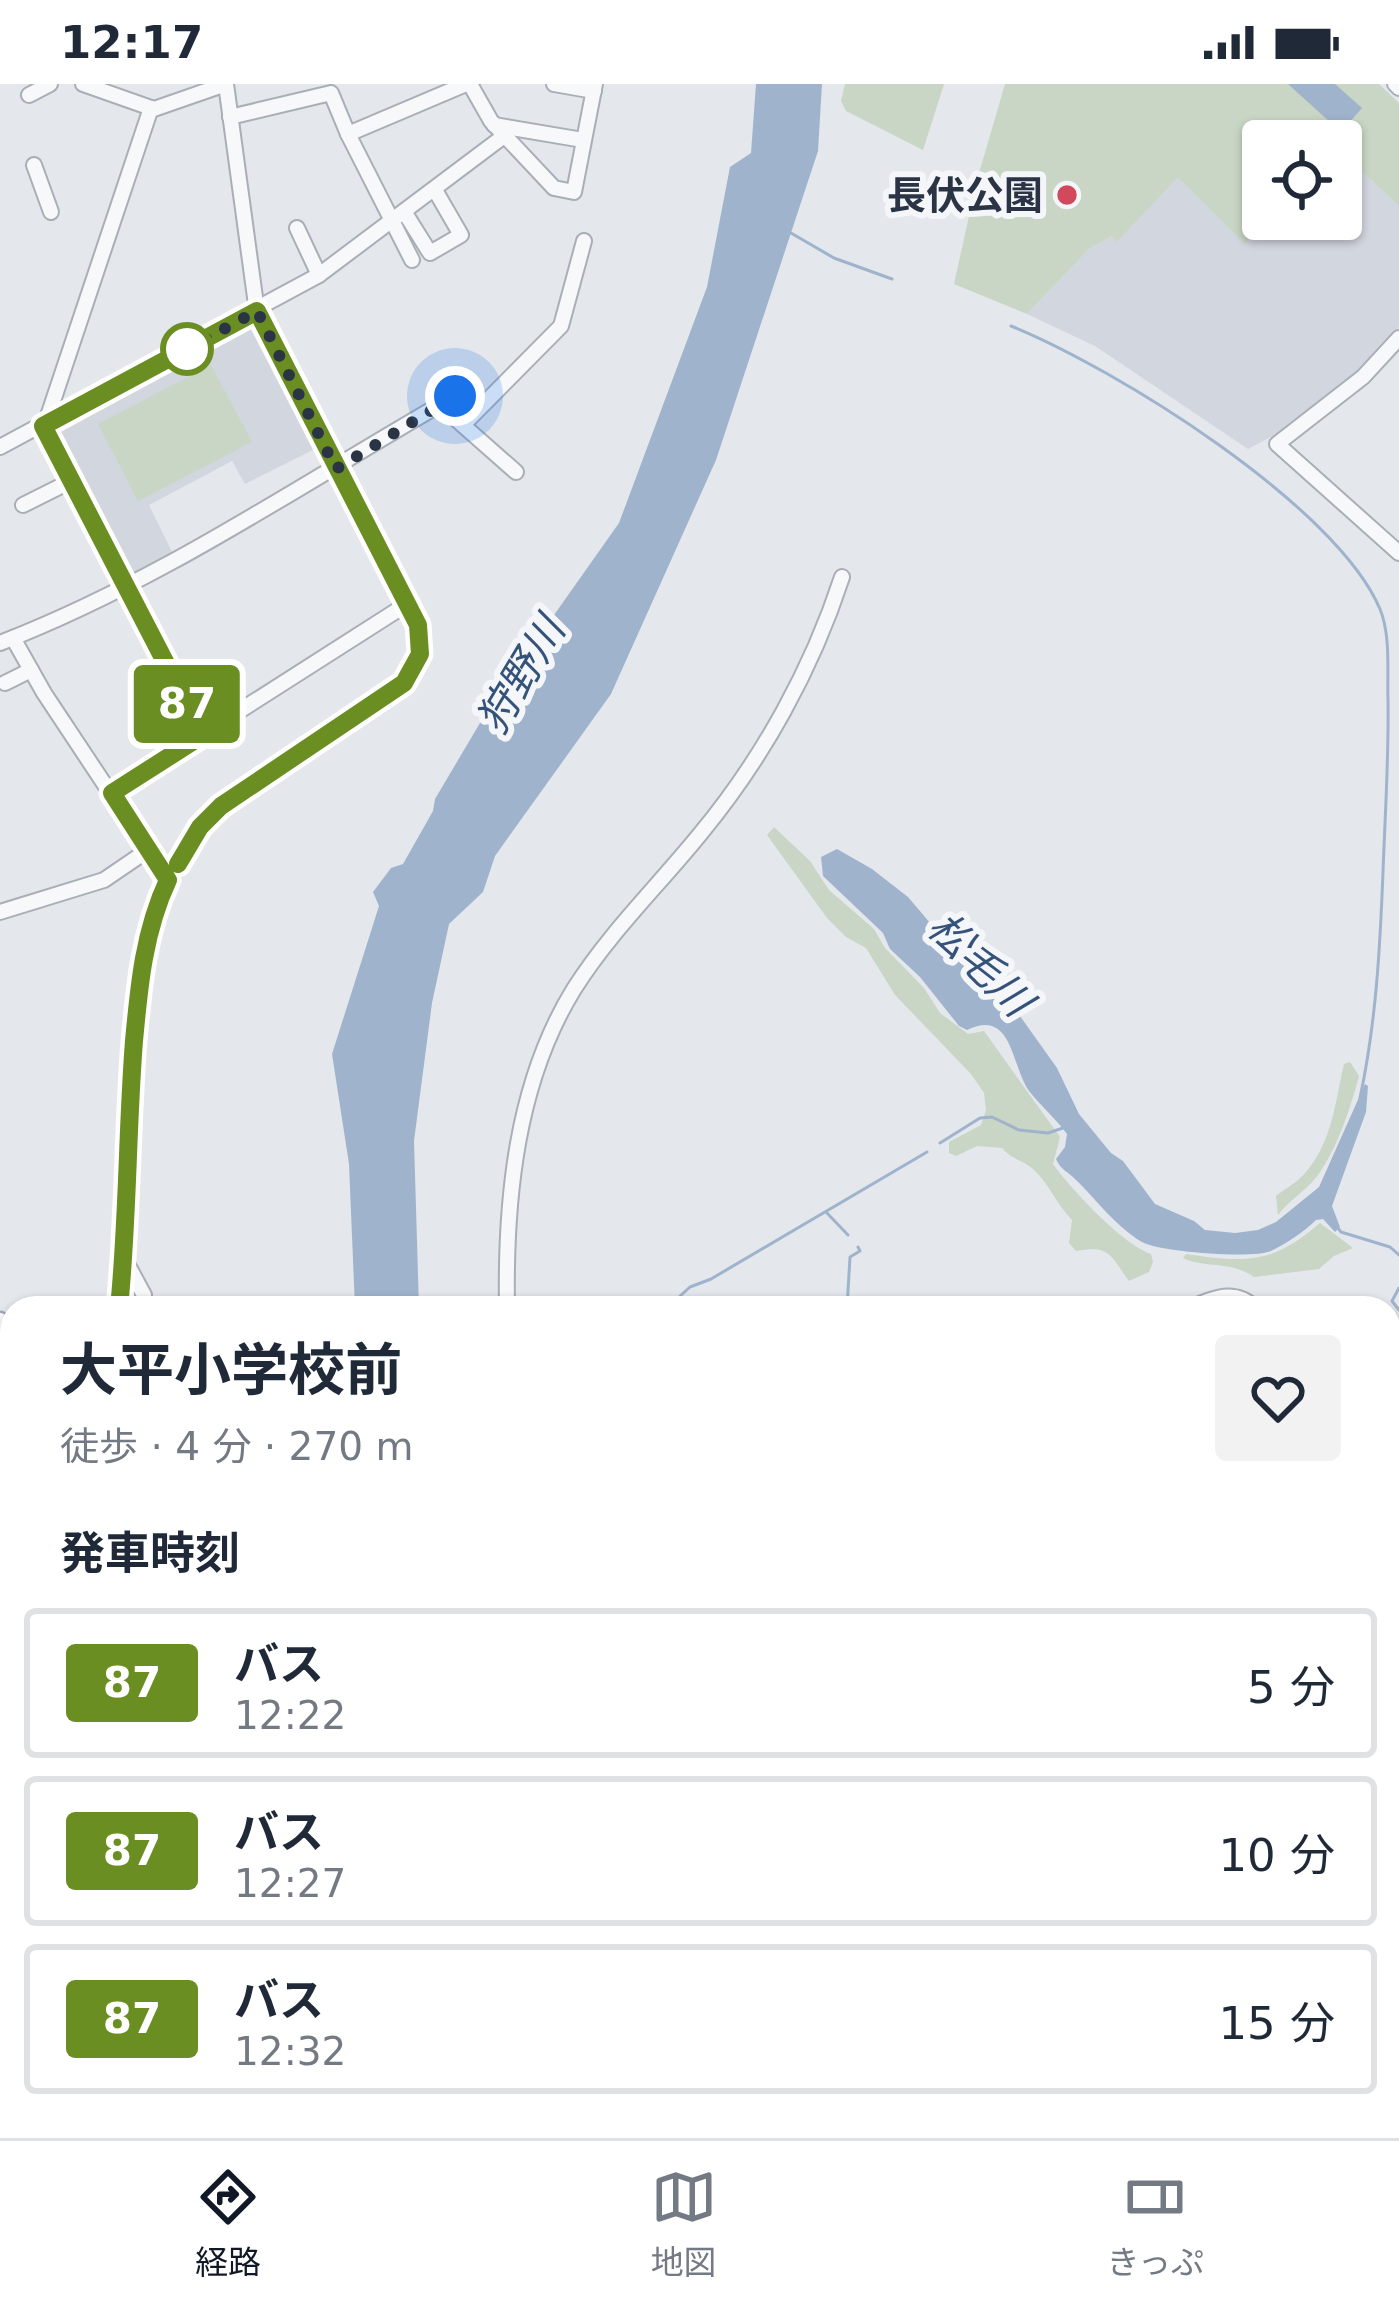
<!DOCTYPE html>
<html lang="ja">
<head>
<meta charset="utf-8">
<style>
  body { margin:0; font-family:"DejaVu Sans","Noto Sans JP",sans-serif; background:#f2f2f3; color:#1f2937; height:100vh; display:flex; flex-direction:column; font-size:45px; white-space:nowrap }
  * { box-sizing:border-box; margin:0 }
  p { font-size:39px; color:#747a83 }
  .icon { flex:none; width:66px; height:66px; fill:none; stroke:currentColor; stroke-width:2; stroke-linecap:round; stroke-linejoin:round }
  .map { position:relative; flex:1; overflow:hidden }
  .details { position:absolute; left:0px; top:1212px; width:1401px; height:843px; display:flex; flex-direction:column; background:#fff; border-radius:36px 36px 0 0; box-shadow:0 3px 9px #0004 }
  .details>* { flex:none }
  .badge { padding:0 24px; border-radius:9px; font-size:42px; line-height:78px }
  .buttons { position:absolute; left:1242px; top:36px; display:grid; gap:24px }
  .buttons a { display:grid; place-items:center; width:120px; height:120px; border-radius:12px; background:#fff; box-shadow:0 3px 9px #0004; font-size:60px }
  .you { position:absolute; width:60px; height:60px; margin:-30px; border:9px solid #fff; border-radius:50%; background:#1a73e8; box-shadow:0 0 0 18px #1a73e833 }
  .map>.badge { position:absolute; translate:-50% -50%; box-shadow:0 0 0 6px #fff }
  h2 { padding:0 60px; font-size:45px; line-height:108px }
  .round { display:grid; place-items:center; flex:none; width:126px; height:126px; border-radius:12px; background:#f2f2f3 }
  .headline { display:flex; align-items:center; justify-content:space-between; height:204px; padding:0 60px }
  h1 { font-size:57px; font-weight:700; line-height:90px }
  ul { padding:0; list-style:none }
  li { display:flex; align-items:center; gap:36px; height:150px; margin:0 24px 18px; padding:0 36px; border:6px solid #e0e1e3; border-radius:12px }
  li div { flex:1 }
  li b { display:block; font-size:45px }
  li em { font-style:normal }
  li .badge { min-width:132px; font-weight:700; text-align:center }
  .status { display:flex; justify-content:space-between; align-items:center; height:84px; padding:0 60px; background:#fff; direction:ltr }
  .status svg { height:33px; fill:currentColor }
  .menu { display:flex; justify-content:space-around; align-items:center; height:168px; border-top:3px solid #e0e1e3; background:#fff; font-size:33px; color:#747a83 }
  .menu a { display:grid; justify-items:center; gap:6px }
  .menu .current { color:#111827 }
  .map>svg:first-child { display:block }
  .built { fill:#d2d6de }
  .green { fill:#c9d6c5 }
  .water { fill:#9fb4cc }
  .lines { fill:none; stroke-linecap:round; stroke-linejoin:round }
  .stream { stroke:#9fb4cc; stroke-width:3 }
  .minor-casing { stroke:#a9aeb7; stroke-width:18 }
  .major-casing { stroke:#a3abb8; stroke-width:21 }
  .minor { stroke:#f7f8fa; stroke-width:14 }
  .major { stroke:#fff; stroke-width:16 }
  .line-casing { stroke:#fff; stroke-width:27 }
  .line { stroke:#6b8e23; stroke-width:18 }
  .walk { stroke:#2b3445; stroke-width:12; stroke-dasharray:0 21.6 }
  .poi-dot { fill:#d1495b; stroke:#f4f6f9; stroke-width:4.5 }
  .stop-dot { fill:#fff; stroke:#6b8e23; stroke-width:6 }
  .labels { text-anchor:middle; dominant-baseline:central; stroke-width:12; stroke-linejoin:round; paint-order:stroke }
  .poi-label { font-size:39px; font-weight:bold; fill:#2b3445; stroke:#f4f6f9; text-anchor:end }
  .water-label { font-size:42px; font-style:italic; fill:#34527a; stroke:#f4f6f9 }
</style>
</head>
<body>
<div class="status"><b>12:17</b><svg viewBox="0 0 49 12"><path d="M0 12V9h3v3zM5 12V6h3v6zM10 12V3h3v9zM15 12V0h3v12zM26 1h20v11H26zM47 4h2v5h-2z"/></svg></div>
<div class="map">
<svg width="1399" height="2054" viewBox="0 0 1399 2054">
  <rect width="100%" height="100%" fill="#e4e7ec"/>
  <!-- built -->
  <g class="built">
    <path d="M1263,57V135H1341V68L1399,122V243L1378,270L1336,309L1280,348L1248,365L1095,262L1027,230L1090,164L1112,152L1118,157L1178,92Z"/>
    <path d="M259,237L321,362L245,400L232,377L149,421L173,470L125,496L49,349Z"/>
  </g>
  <!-- green -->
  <g class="green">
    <path d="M845,0H944L923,66L846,27L841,17Z"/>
    <path d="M1005,0H1379L1399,19V122L1341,68V57H1263V135H1271L1245,160L1178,93L1117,158L1112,152L1090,164L1027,230L954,200L977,96Z"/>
    <path d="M211,281L252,358L138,417L98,340Z"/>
    <path d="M774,743L810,777L829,806L874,845L885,864L924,904L940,929L968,950L984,947L1060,1053L1053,1080C1071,1105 1122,1160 1151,1170L1153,1178L1149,1188L1129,1197C1110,1171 1110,1161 1076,1167L1069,1159L1072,1136C1057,1121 1049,1100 1035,1087C1024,1076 1012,1076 1002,1064L977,1062L956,1072L949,1069V1058L981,1041L986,1026L984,1009L971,990L895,911L866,864L846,853L827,834L767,751Z"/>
    <path d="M1350,978L1359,992C1350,1025 1338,1063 1318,1091C1306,1107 1289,1116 1278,1131L1276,1112C1286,1104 1298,1098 1306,1088C1333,1056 1335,1018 1344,980Z"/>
    <path d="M1320,1139L1353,1164L1334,1172L1319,1185L1254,1193C1230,1176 1206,1185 1183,1174L1186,1170C1246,1179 1273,1180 1320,1139Z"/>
    <path d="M1389,1984L1399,1986V2054H1278L1282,2043H1389Z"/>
  </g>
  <!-- water -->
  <g class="water">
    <path d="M756,0H822L818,67L716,376L611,610L495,772L483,808L449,840L432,919L414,1057L419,1224H355L349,1080L332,970L379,822L373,808L391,784L403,780L433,727L435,715L506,595L541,570L542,548L619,439L707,203L730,83L751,69Z"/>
    <path d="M1288,0H1335L1362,24L1341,48Z"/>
    <path d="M837,765L872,785L908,813L931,840L952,853L979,892L1010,918L1057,984L1079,1030L1111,1069L1123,1077L1155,1120L1194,1137L1205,1146L1235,1149L1258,1146L1276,1138L1319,1103L1365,1000L1368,1002L1366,1028L1332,1122L1340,1143L1335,1148L1323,1135L1316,1136C1305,1147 1286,1160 1271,1167C1253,1175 1159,1168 1142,1158C1115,1142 1097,1116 1075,1095C1067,1087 1061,1086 1056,1075L1065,1063L1067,1050C1056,1035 1041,1022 1029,1007C1011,982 1013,924 967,946L959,942L920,893L890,865L883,849L823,792L821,773Z"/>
  </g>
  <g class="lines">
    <!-- stream -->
    <g class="stream">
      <path d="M791,149L834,174L892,195"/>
      <path d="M1011,242C1115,284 1336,421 1380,525C1391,552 1387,588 1388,616C1389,673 1385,731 1383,788C1380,865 1376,939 1360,1014"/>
      <path d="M940,1059L980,1034L992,1033L1019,1046L1048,1049L1066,1043"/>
      <path d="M827,1129L848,1151"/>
      <path d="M1337,1143L1341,1148L1390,1163L1399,1171"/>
      <path d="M1399,1204L1392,1217L1399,1226"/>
      <path d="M667,1224L690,1203L711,1195L927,1068"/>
      <path d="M847,1224L850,1173L860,1167L858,1163"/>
      <path d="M1389,1476L1399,1473"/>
    </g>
    <!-- minor casing -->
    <g class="minor-casing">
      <g id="minor">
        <path d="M83,0L154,25L226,0"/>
        <path d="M470,0L491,37L554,104L574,108L595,0"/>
        <path d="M554,0L594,7"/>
        <path d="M1395,0L1399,4"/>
        <path d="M29,11L50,0"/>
        <path d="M230,33L331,9L348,50L466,0"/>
        <path d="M494,41L583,56"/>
        <path d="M348,50L412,176"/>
        <path d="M34,81L51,128"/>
        <path d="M405,129L430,169L461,151L435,106"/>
        <path d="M297,144L319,191"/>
        <path d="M1399,254L1363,293L1277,360L1399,469"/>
        <path d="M440,321L516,388"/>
        <path d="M45,341L151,24"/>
        <path d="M463,341L561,242L584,157"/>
        <path d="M43,342L203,651"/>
        <path d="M0,363L319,191L504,52"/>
        <path d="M23,421L71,397"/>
        <path d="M13,554L44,609L168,796"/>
        <path d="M0,559C161,497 306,397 455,312"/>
        <path d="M5,599L31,586"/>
        <path d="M111,709L407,520"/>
        <path d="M0,828L104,796L148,766"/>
        <path d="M124,1174L144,1211"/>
        <path d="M119,1224C134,1071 104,854 211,731L404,599L420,570L418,541L257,228L226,0"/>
        <path d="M507,1224C505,1116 516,999 574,905C610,848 659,801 701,749C763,674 812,585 842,493"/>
        <path d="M1190,1224C1213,1214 1235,1204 1255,1224"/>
        <path d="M1389,1396L1399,1406"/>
        <path d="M1389,1425L1399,1416"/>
        <path d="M1389,1525L1399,1521"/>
        <path d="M12,1601L9,1590L12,1580"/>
        <path d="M1389,1663L1399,1651"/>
        <path d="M1389,1732L1399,1738"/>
        <path d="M1389,1848L1399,1856"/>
      </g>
    </g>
    <!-- major casing -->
    <g class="major-casing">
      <g id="major">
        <path d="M0,1237L12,1257"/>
        <path d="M1389,1325L1399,1317"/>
        <path d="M0,1415L12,1382"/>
        <path d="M0,1606L12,1601"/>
        <path d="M985,2043L995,2054"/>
      </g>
    </g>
    <!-- minor -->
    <use href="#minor" class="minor"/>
    <!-- major -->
    <use href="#major" class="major"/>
  </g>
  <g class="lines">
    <!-- line casing -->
    <g class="line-casing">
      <path id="line" d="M119,1224C128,1135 127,1046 134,957C139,902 144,847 168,796L112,709L203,651L43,342L257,227L418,541L420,570L404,599L221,722L200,743L178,780"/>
    </g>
    <!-- line -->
    <use href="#line" class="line"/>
    <!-- walk -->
    <path class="walk" d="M187,265L257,227L336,385L455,312"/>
  </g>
  <!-- markers -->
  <circle class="poi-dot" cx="1067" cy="111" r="12"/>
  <circle class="stop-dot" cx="187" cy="265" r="24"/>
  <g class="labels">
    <!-- poi labels -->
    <g class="poi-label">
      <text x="1043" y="111">長伏公園</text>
    </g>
    <!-- water labels -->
    <g class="water-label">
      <text transform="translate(521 591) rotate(-59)">狩野川</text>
      <text transform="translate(980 880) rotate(45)">松毛川</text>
    </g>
  </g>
</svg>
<div class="buttons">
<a><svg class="icon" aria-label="locate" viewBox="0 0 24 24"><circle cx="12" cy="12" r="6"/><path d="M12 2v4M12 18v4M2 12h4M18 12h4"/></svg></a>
</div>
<div class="you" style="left:455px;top:312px"></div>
<b class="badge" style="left:187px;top:620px;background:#6b8e23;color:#fff">87</b>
<section class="details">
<div class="headline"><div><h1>大平小学校前</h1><p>徒歩 · 4 分 · 270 m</p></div><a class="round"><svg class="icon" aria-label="heart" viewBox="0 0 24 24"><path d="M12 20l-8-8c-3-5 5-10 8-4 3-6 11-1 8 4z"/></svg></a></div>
<h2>発車時刻</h2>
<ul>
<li><span class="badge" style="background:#6b8e23;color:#fff">87</span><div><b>バス</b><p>12:22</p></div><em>5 分</em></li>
<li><span class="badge" style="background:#6b8e23;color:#fff">87</span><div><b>バス</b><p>12:27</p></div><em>10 分</em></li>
<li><span class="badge" style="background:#6b8e23;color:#fff">87</span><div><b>バス</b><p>12:32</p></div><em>15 分</em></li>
</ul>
</section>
</div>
<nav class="menu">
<a class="current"><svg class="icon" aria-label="directions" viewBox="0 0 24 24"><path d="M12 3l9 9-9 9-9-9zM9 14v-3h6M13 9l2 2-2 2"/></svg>経路</a>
<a><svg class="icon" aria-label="map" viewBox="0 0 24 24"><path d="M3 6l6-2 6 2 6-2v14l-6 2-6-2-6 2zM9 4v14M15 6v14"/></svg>地図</a>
<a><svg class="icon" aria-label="tickets" viewBox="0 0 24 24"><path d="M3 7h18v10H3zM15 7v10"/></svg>きっぷ</a>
</nav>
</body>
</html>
